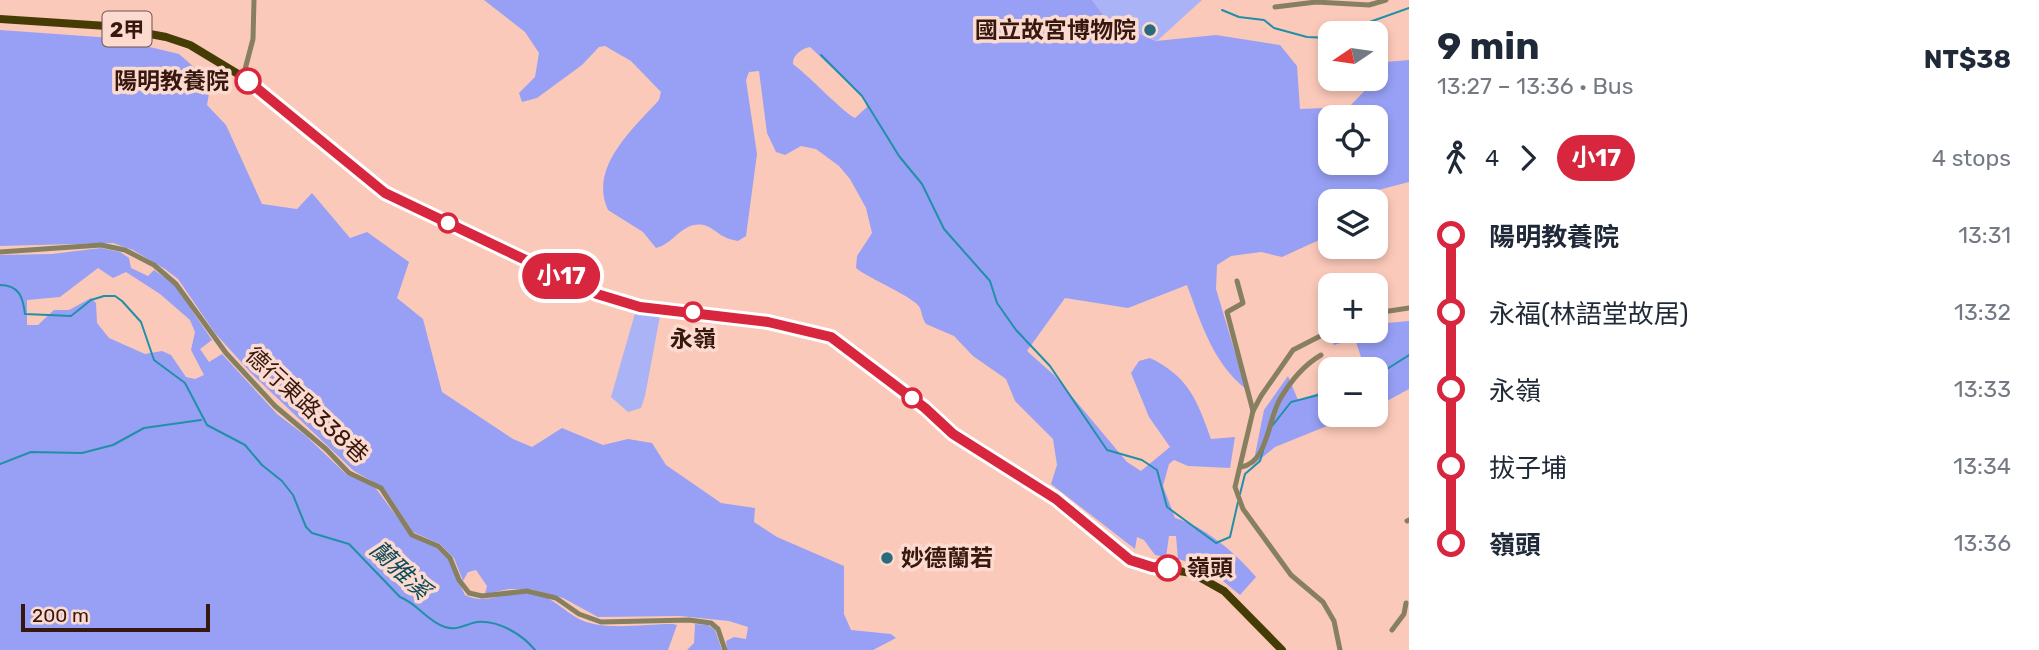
<!DOCTYPE html>
<html lang="en">
<head>
<meta charset="utf-8">
<style>
  body { margin:0; font-family:Rubik,"Noto Sans TC",sans-serif; background:#f6f6f7; color:#1f2937; height:100vh; display:flex; flex-direction:column; font-size:26px; white-space:nowrap }
  * { box-sizing:border-box; margin:0 }
  p { font-size:23px; color:#747a83 }
  .icon { flex:none; width:38px; height:38px; fill:none; stroke:currentColor; stroke-width:2; stroke-linecap:round; stroke-linejoin:round }
  .map { position:relative; flex:1; overflow:hidden }
  .details { display:flex; flex-direction:column; background:#fff; width:630px }
  .details>* { flex:none }
  .badge { padding:0 14px; border-radius:23px; font-size:24px; line-height:46px }
  .needle { width:46px; rotate:257deg }
  .tools { position:absolute; left:1318px; top:21px; display:grid; gap:14px }
  .tools a { display:grid; place-items:center; width:70px; height:70px; border-radius:14px; background:#fff; box-shadow:0 4px 10px #0003; font-size:35px }
  .scale { position:absolute; left:21px; bottom:18px; width:189px; box-sizing:border-box; padding-left:7px; border:4px solid #36180e; border-top:0; font-size:19px; line-height:24px; white-space:nowrap; color:#36180e; -webkit-text-stroke:5px #fcdacf; paint-order:stroke }
  .map>.badge { position:absolute; translate:-50% -50%; box-shadow:0 0 0 4px #fff }
  .legs { display:flex; align-items:center; gap:10px; height:77px; padding:0 28px; font-size:23px }
  .legs p { margin-inline-start:auto }
  .overview { display:flex; align-items:center; justify-content:space-between; height:119px; padding:0 28px }
  h1 { font-size:38px; font-weight:700; line-height:52px }
  ul { padding:0 28px; list-style:none }
  li { display:flex; align-items:center; gap:24px; height:77px; font-size:26px }
  li i { display:grid; place-items:center; width:10px; height:100%; margin:0 9px; background:currentColor }
  li i::after { content:''; width:18px; height:18px; margin:-9px; border:5px solid; border-radius:50%; background:#fff }
  li p { margin-inline-start:auto }
  li:first-child i { background:linear-gradient(#0000 50%,currentColor 0) }
  li:last-child i { background:linear-gradient(currentColor 50%,#0000 0) }
  main { display:flex; flex:1; min-height:0 }
  .map>svg:first-child { display:block }
  .green { fill:#aab3f5 }
  .forest { fill:#97a0f5; fill-rule:evenodd }
  .lines { fill:none; stroke-linecap:round; stroke-linejoin:round }
  .stream { stroke:#228fa8; stroke-width:2 }
  .street { stroke:#868060; stroke-width:5 }
  .primary { stroke:#453b04; stroke-width:8 }
  .line-1-casing { stroke:#fff; stroke-width:16 }
  .line-1 { stroke:#d7263d; stroke-width:10 }
  .poi-dot { fill:#276b7c; stroke:#fcdacf; stroke-width:2.5 }
  .stop-1-dot { fill:#fff; stroke:#d7263d; stroke-width:3.5 }
  .labels { text-anchor:middle; dominant-baseline:central; stroke-width:7; stroke-linejoin:round; paint-order:stroke }
  .shield { fill:#fcdacf; stroke:#715248; stroke-width:2 }
  .shield-label { font-size:21px; font-weight:bold; fill:#36180e }
  .poi-label { font-size:23px; font-weight:bold; fill:#36180e; stroke:#fcdacf; text-anchor:end }
  .stop-label { font-size:23px; font-weight:bold; fill:#36180e; stroke:#fcdacf; text-anchor:end }
  .street-label { font-size:23px; fill:#36180e; stroke:#fcdacf }
  .water-label { font-size:24px; font-style:italic; fill:#0f4a58; stroke:#fcdacf }
</style>
</head>
<body>
<main>
<div class="map">
<svg width="1409" height="650" viewBox="0 0 1409 650">
  <rect width="100%" height="100%" fill="#fbc9b9"/>
  <!-- green -->
  <g class="green">
    <path d="M1092,0H1202L1157,41L1107,20Z"/>
    <path d="M636,310L660,316L645,396L641,408L628,412L611,397Z"/>
  </g>
  <!-- forest -->
  <g class="forest">
    <path d="M484,0H1092L1107,20L1156,41L1216,35L1280,45L1297,66L1300,109L1349,107L1376,79L1386,62L1409,60V182L1374,191L1367,201H1330V235L1282,257L1261,252L1231,256L1217,265L1216,289L1246,389C1213,363 1201,323 1187,285L1128,308L1065,298L1027,351L1054,375L1127,462L1141,471L1170,447L1149,417L1131,373L1139,361L1150,358C1189,377 1197,400 1211,439L1235,437L1230,468L1188,466L1174,460L1169,464L1163,486L1175,518C1204,526 1237,554 1256,577L1240,595L1206,567L1178,559L1176,536H1169L1166,557L1155,555L1144,540L1137,537L1135,549L1051,484L1057,465L1053,439L1015,401L1006,379L973,356L954,336L926,324C922,318 922,313 920,308C915,297 869,279 856,268L857,256L872,233L866,208L850,179L839,166L816,149L801,146L785,155L776,152L767,133L759,71L749,72L746,80L757,154L746,236L738,241C719,238 715,228 704,225C682,221 674,244 656,248L643,232L608,210C588,167 634,128 659,100L661,92L631,61L605,46L599,47L582,65L537,98L522,102L519,93L535,77L539,53L525,32ZM810,47L864,98L867,107L855,118C845,114 808,75 793,64C792,56 802,48 810,47ZM1330,117H1376V163H1330Z"/>
    <path d="M0,30L112,38L179,54L211,82L207,105L226,125L262,204L297,209L312,193L350,238L367,232L409,262L397,298L423,319L442,392L513,439L532,447L562,428L603,445L628,439L652,443L666,465L721,503L755,508L754,522L777,537L844,566V614L851,630L891,634L896,638L873,650H727L726,641L734,637L746,639L748,627L729,621L680,616L598,617L563,598L531,589H509L485,594L487,586L476,570L468,572L463,581L454,558L440,544L413,532L384,488L354,471L252,374L215,333L178,279L165,269L133,250L113,243L0,246Z"/>
    <path d="M101,248L120,252L129,258L131,268L148,276L154,270L174,284L212,340L200,349L209,362L222,354L277,414L306,436L347,475L374,486L412,537L435,547L448,559L465,595C484,605 502,593 523,593C555,593 563,614 586,622C611,630 646,624 673,624L677,625L668,650H0V255L52,254ZM98,268L113,278L126,272L160,294L190,320L195,332L191,350L204,375L195,379L186,377L171,355L162,351L145,354L109,338L97,323L96,303L91,298L69,310H54L38,325H27V300L60,297Z"/>
    <path d="M1409,321V389L1376,407V369H1365L1355,339L1334,345L1331,337L1346,331H1376V324Z"/>
    <path d="M1288,376L1298,400L1330,389V415H1354L1275,447L1253,465L1264,410Z"/>
    <path d="M695,624L708,625L715,630L722,650H687L694,643Z"/>
  </g>
  <g class="lines">
    <!-- stream -->
    <g class="stream">
      <path d="M1222,10L1239,17L1264,20L1274,28L1307,37L1330,38"/>
      <path d="M1349,33L1364,24L1409,8"/>
      <path d="M821,55L862,96L899,156L922,184L944,229L990,281L997,303L1016,330L1050,366L1107,450L1142,460L1157,470L1167,507L1216,543L1230,537L1238,502"/>
      <path d="M0,285C19,285 23,297 25,314L71,316L91,300L104,296H115L122,301L141,322L154,360L185,383L207,425L245,445L262,465L282,481L293,495L306,527L312,533L349,544L400,597C418,604 427,621 445,627C457,631 466,624 477,622C498,620 522,634 535,650"/>
      <path d="M1376,376L1409,355"/>
      <path d="M1272,426L1291,402L1330,392"/>
      <path d="M0,464L31,452L82,453L113,445L144,428L201,420"/>
      <path d="M1240,494L1245,474L1260,461L1263,451"/>
    </g>
    <!-- street -->
    <g class="street">
      <path d="M1275,7L1316,2L1369,5L1386,0"/>
      <path d="M243,77L253,39L254,0"/>
      <path d="M0,252L101,245L125,250L154,265L176,284L226,353L275,406L326,449L349,473L381,488L412,535L438,546L450,558L459,580L469,593L482,596L527,591L556,598L579,614L601,622L689,620L711,623L718,629L725,650"/>
      <path d="M1237,281L1243,303L1227,312L1253,411"/>
      <path d="M1376,313L1409,308"/>
      <path d="M1330,331L1293,350L1261,396L1253,411L1235,487L1243,509L1291,575L1323,602L1334,621L1340,650"/>
      <path d="M1241,467C1268,463 1268,419 1280,399C1290,382 1304,365 1321,355"/>
      <path d="M1407,521L1409,520"/>
      <path d="M1392,630L1404,614L1406,603"/>
    </g>
    <!-- primary -->
    <path class="primary" d="M0,19L107,26L166,37L190,45L243,77L385,193L597,294L640,307L768,322L830,337L925,408L953,434L1056,499L1130,560L1152,567L1192,573L1224,591L1282,650"/>
  </g>
  <g class="lines">
    <!-- line-1 casing -->
    <g class="line-1-casing">
      <path id="line-1" d="M248,81L385,193L597,294L640,307L768,322L831,337L925,408L953,434L1056,499L1130,560L1152,567L1168,568"/>
    </g>
    <!-- line-1 -->
    <use href="#line-1" class="line-1"/>
  </g>
  <!-- markers -->
  <g class="poi-dot">
    <circle cx="1150" cy="30" r="7"/>
    <circle cx="887" cy="558" r="7"/>
  </g>
  <g class="stop-1-dot">
    <circle cx="248" cy="81" r="12"/>
    <circle cx="448" cy="223" r="9"/>
    <circle cx="693" cy="312" r="9"/>
    <circle cx="912" cy="398" r="9"/>
    <circle cx="1168" cy="568" r="12"/>
  </g>
  <g class="labels">
    <!-- shield labels -->
    <rect class="shield" x="102.5" y="11.5" width="49" height="35" rx="5"/>
    <g class="shield-label">
      <text x="127" y="29">2甲</text>
    </g>
    <!-- poi labels -->
    <g class="poi-label">
      <text x="1136" y="30">國立故宮博物院</text>
      <text x="901" y="558" text-anchor="start">妙德蘭若</text>
    </g>
    <!-- stop labels -->
    <g class="stop-label">
      <text x="229" y="81">陽明教養院</text>
      <text x="693" y="339" text-anchor="middle">永嶺</text>
      <text x="1187" y="568" text-anchor="start">嶺頭</text>
    </g>
    <!-- street labels -->
    <g class="street-label">
      <text transform="translate(307 405) rotate(43)">德行東路338巷</text>
    </g>
    <!-- water labels -->
    <g class="water-label">
      <text transform="translate(400 570) rotate(43)">蘭雅溪</text>
    </g>
  </g>
</svg>
<div class="tools">
<a><svg class="needle" viewBox="-14 -14 28 28"><path d="M0-13l5 13h-10z" fill="#e53935"/><path d="M0 13l5-13h-10z" fill="#747a83"/></svg></a>
<a><svg class="icon" aria-label="locate" viewBox="0 0 24 24"><circle cx="12" cy="12" r="6"/><path d="M12 2v4M12 18v4M2 12h4M18 12h4"/></svg></a>
<a><svg class="icon" aria-label="layers" viewBox="0 0 24 24"><path d="M12 4l9 5-9 5-9-5zM3 14l9 5 9-5"/></svg></a>
<a>+</a>
<a>−</a>
</div>
<div class="scale">200 m</div>
<b class="badge" style="left:561px;top:276px;background:#d7263d;color:#fff">小17</b>
</div>
<section class="details">
<div class="overview"><div><h1>9 min</h1><p>13:27 – 13:36 · Bus</p></div><b>NT$38</b></div>
<div class="legs"><svg class="icon" aria-label="walk" viewBox="0 0 24 24"><circle cx="13" cy="4" r="2"/><path d="M13 8l-2 6 4 7M11 14l-3 7M7 12l3-4h3l4 4"/></svg>4<svg class="icon" aria-label="forward" viewBox="0 0 24 24"><path d="M9 5l7 7-7 7"/></svg><b class="badge" style="background:#d7263d;color:#fff">小17</b><p>4 stops</p></div>
<ul>
<li><i style="color:#d7263d"></i><b>陽明教養院</b><p>13:31</p></li>
<li><i style="color:#d7263d"></i><span>永福(林語堂故居)</span><p>13:32</p></li>
<li><i style="color:#d7263d"></i><span>永嶺</span><p>13:33</p></li>
<li><i style="color:#d7263d"></i><span>拔子埔</span><p>13:34</p></li>
<li><i style="color:#d7263d"></i><b>嶺頭</b><p>13:36</p></li>
</ul>
</section>
</main>
</body>
</html>
